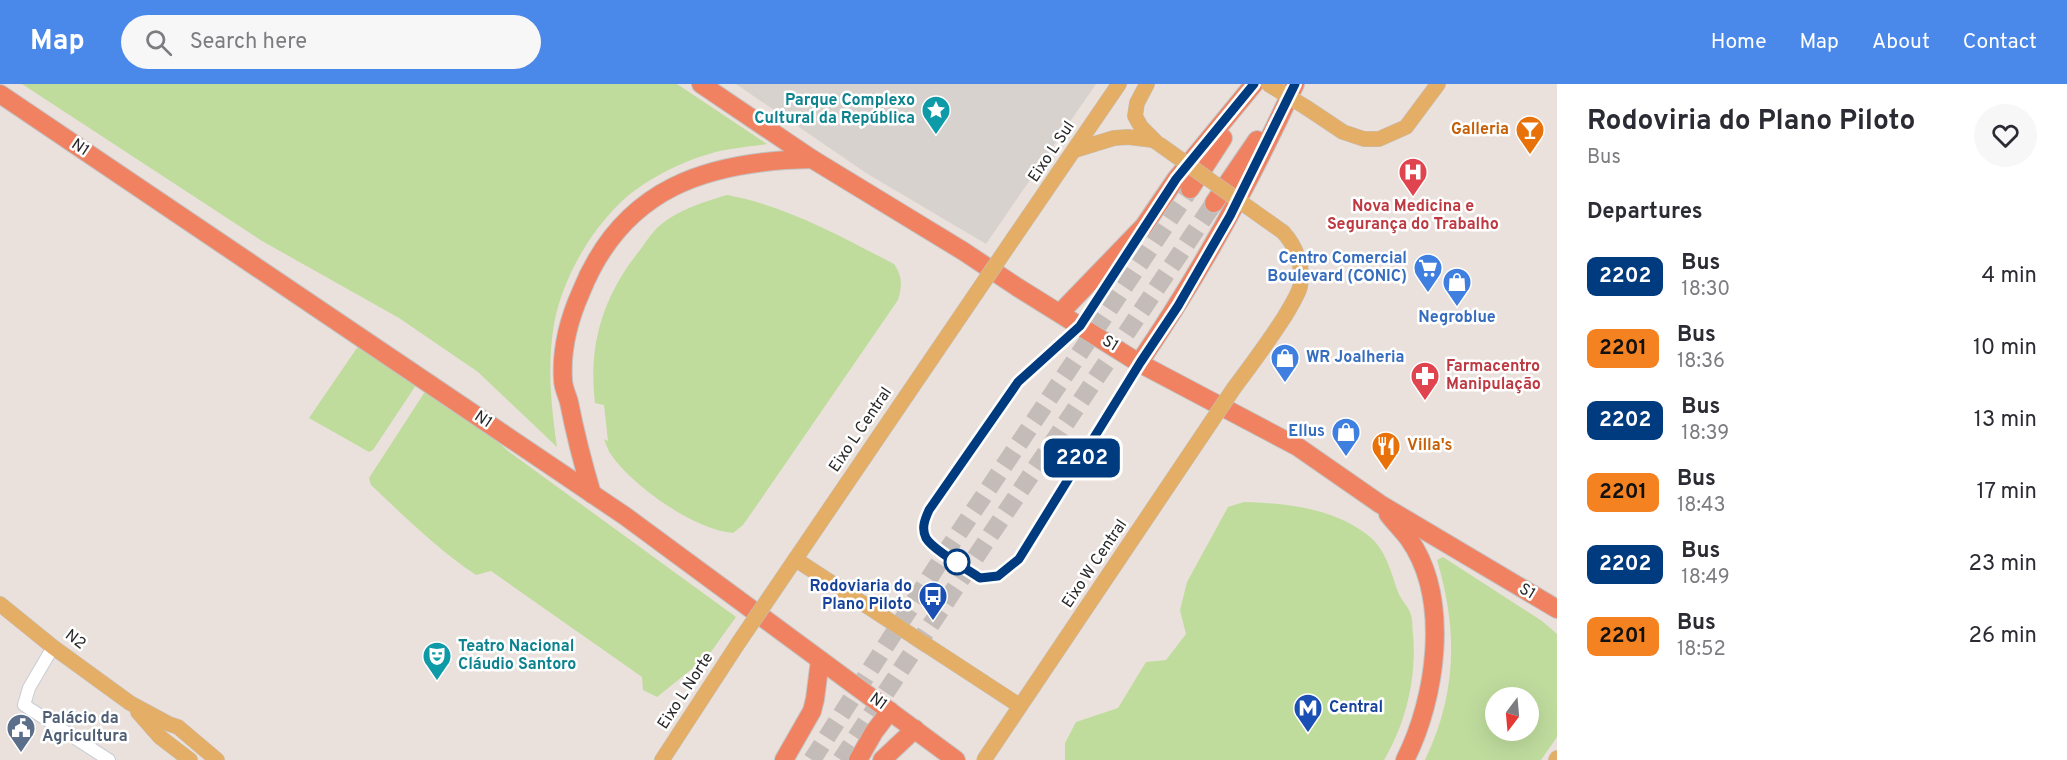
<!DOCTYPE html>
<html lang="en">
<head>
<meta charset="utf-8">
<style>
  body { margin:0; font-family:Overpass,sans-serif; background:#f7f7f7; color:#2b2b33; height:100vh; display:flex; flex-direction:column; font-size:22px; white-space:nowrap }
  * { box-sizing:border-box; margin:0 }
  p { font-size:20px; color:#7c7c81 }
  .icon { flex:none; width:33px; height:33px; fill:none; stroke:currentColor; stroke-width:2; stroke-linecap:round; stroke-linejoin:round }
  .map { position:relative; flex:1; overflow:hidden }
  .drawer { display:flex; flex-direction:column; background:#fff; width:510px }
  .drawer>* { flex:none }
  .badge { padding:0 12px; border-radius:9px; font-size:21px; line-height:39px }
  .needle { width:39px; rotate:196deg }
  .controls { position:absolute; left:1485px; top:603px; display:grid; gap:12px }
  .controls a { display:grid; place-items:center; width:54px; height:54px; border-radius:50%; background:#fff; box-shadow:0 6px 24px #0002; font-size:30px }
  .map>.badge { position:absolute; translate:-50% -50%; box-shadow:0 0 0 3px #fff }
  h2 { padding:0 30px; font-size:22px; line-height:54px }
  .round { display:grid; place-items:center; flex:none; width:63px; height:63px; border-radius:32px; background:#f7f7f7 }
  .summary { display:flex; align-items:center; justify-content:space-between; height:102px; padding:0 30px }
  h1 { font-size:28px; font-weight:700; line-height:45px }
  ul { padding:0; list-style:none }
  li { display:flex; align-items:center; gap:18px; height:72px; padding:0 30px }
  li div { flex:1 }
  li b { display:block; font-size:22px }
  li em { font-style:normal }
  li .badge { min-width:66px; font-weight:700; text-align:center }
  header { display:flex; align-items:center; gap:36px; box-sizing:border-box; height:84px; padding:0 30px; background:#4a88ea; color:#fff }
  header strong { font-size:28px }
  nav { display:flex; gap:33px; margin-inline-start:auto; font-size:21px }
  .search { width:420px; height:54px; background:#f7f7f7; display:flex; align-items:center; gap:15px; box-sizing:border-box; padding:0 21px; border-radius:33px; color:#7c7c81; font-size:22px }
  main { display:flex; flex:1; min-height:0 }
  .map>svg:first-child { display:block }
  .green { fill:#bfdc9d; fill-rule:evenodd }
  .plaza { fill:#d7d2ce }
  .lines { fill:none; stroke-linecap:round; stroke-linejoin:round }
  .highway-tunnel { stroke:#c3bcb8; stroke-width:18; stroke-dasharray:18 9; stroke-linecap:butt }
  .minor-casing { stroke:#c7cdd6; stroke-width:14 }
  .major-casing { stroke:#c3c3c3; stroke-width:16 }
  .highway-casing { stroke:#c3c3c3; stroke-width:20 }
  .minor { stroke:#fff; stroke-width:12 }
  .major { stroke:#e4ae67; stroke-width:15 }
  .highway { stroke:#f08261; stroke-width:18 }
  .major-bridge-casing { stroke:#c3c3c3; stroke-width:16; stroke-linecap:butt }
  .major-bridge { stroke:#e4ae67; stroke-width:15 }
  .line-casing { stroke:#fff; stroke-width:14 }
  .line { stroke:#003b80; stroke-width:9 }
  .stop-dot { fill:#fff; stroke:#003b80; stroke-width:3 }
  .labels { text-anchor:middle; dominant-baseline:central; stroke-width:5; stroke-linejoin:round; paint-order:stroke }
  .culture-label { font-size:16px; font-weight:bold; fill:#0d838f; stroke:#fff; text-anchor:end }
  .food-label { font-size:16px; font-weight:bold; fill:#c56008; stroke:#fff; text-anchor:end }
  .street-label { font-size:16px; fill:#292929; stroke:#fff }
  .health-label { font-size:16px; font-weight:bold; fill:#be3a42; stroke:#fff }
  .shop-label { font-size:16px; font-weight:bold; fill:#366cbe; stroke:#fff; text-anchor:end }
  .transit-label { font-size:16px; font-weight:bold; fill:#164399; stroke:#fff; text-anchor:end }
  .service-label { font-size:16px; font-weight:bold; fill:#4e5e75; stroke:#fff; text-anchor:start }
</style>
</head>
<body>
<header>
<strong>Map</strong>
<div class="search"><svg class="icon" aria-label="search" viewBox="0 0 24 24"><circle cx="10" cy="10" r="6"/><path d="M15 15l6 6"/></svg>Search here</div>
<nav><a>Home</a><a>Map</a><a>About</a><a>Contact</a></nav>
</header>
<main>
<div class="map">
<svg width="1557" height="676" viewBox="0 0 1557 676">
  <rect width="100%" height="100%" fill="#eae1dc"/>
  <!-- green -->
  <g class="green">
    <path d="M22,0H677L767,60C748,63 727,64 709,70C680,78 639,99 618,121C587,152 562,197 554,240C547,282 551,321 557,363L478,288L399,234L262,157Z"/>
    <path d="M727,111C787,122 840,152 894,180C903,193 902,202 898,216L757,421L743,441L733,449C695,446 634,403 612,372C608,367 606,360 604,355L608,357L604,321L595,319C588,260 603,212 640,166C645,159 651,150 657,144C675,127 703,118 727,111Z"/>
    <path d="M361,258L422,292L373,366L369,368L309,334Z"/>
    <path d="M428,303H437L508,367L736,533L708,572L657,613L643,606L642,593L491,487L476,491C437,465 405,433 371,401L369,394Z"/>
    <path d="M1244,418C1286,419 1334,424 1369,452C1386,466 1391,488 1398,508C1401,516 1409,523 1411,531C1413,537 1412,544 1413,550C1417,593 1406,639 1384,676H1065V659L1076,638L1118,624L1146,578L1166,576L1186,550L1180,526L1187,498L1228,423Z"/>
    <path d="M1443,473L1542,537L1557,550V653L1541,676H1425C1457,609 1458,547 1437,476ZM1496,614H1528V646H1496Z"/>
  </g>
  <!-- plaza -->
  <path class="plaza" d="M736,0H1096L986,160L866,89Z"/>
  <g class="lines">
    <!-- highway-tunnel -->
    <g class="highway-tunnel">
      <path d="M812,676L950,462L1190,105"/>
      <path d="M841,676L981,465L1214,119"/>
    </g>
    <!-- minor casing -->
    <g class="minor-casing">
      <path id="minor" d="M53,563L29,604L24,621L109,676"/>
    </g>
    <!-- major casing -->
    <g class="major-casing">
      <g id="major">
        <path d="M1147,0L1137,19L1135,32L1141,43L1156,58"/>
        <path d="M1307,24L1343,48L1364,55H1379L1406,43L1438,0"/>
        <path d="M1075,66L1114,54L1128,53L1153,56"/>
        <path d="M1013,155L1119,0"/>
        <path d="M1234,304C1252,280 1269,257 1285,232C1290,223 1297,213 1300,203C1304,183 1296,162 1283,148"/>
        <path d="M0,520L53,563L130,619L169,640L178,643L217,676"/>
        <path d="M138,628L160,653L190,676"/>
        <path d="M662,676L739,558"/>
        <path d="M1556,676L1557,674"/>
      </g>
    </g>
    <!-- highway casing -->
    <g class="highway-casing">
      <g id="highway">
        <path d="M701,0L812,75L963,167L1017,203L1139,279L1298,363L1380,420L1557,525"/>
        <path d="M0,10L625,432L956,676"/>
        <path d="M1190,105L1223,54"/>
        <path d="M1214,119L1257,56"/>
        <path d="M1060,229L1144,142L1176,95L1254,0"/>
        <path d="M1139,279C1199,191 1251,97 1295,0"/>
        <path d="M592,410C583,380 575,349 569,318C567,311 563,303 563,296C561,266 569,235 581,208C623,103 708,77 812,75"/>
        <path d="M1388,430C1395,439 1403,447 1409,455C1451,515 1436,615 1405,676"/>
        <path d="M784,676L812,627L815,615L820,576"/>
        <path d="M858,676L874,648L890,627"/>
        <path d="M882,676L915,645"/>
      </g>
    </g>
    <!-- minor -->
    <use href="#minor" class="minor"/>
    <!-- major -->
    <use href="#major" class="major"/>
    <!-- highway -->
    <use href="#highway" class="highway"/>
    <!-- major-bridge casing -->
    <g class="major-bridge-casing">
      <g id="major-bridge">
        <path d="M1268,0L1307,24"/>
        <path d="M1159,60L1283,148"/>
        <path d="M795,475L1020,622"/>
        <path d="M739,558L1013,155"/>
        <path d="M984,676L1234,304"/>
      </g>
    </g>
    <!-- major-bridge -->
    <use href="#major-bridge" class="major-bridge"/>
  </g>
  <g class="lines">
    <!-- line casing -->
    <g class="line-casing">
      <path id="line" d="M1254,0L1176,95L1080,242L1018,298L929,426C925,435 921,444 926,454C933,466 967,485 980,494L998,492L1019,475L1140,279L1178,222L1230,132L1295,0"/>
    </g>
    <!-- line -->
    <use href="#line" class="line"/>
  </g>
  <!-- icons -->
  <defs>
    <g id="sight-pin" transform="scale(1.5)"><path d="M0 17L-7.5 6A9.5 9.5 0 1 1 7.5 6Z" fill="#0f9aa8" stroke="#fff"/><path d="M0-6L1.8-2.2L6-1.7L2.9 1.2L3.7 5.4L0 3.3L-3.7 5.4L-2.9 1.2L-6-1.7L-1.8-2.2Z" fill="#fff"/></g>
    <g id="bar-pin" transform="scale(1.5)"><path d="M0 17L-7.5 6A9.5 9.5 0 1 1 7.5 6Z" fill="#e8710a" stroke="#fff"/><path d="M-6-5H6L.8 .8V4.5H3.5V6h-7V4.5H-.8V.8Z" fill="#fff"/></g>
    <g id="hospital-pin" transform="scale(1.5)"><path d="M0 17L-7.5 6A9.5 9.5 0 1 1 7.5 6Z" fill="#e0444e" stroke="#fff"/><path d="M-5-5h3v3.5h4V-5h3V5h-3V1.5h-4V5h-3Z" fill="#fff"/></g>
    <g id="supermarket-pin" transform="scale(1.5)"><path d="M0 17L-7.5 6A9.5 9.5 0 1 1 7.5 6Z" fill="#3f7fe0" stroke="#fff"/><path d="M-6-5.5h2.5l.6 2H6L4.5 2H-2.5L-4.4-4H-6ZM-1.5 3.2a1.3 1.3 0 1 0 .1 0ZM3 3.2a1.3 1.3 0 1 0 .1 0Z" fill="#fff"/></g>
    <g id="shop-pin" transform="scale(1.5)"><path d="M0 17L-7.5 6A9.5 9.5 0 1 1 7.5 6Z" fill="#3f7fe0" stroke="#fff"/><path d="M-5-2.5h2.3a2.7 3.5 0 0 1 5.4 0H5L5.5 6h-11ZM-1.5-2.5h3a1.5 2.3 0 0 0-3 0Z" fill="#fff"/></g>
    <g id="pharmacy-pin" transform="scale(1.5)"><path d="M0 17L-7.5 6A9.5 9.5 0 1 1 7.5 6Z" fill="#e0444e" stroke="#fff"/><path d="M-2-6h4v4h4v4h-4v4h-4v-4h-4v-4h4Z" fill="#fff"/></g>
    <g id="restaurant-pin" transform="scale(1.5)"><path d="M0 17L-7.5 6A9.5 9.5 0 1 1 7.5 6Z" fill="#e8710a" stroke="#fff"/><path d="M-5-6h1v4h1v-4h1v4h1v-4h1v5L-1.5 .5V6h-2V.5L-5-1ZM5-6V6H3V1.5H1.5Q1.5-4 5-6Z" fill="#fff"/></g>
    <g id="bus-pin" transform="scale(1.5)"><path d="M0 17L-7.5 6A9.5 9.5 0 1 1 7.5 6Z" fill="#1a4fb4" stroke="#fff"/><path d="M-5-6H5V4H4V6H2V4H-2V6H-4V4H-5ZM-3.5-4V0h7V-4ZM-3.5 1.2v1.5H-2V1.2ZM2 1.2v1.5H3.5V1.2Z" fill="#fff"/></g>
    <g id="theatre-pin" transform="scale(1.5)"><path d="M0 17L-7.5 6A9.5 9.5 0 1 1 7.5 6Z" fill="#0f9aa8" stroke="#fff"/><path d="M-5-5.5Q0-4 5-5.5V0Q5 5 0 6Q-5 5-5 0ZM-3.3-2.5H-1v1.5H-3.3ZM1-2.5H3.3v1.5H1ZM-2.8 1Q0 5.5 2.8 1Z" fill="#fff"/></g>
    <g id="metro-pin" transform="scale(1.5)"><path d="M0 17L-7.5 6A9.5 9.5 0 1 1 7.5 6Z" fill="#1a4fb4" stroke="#fff"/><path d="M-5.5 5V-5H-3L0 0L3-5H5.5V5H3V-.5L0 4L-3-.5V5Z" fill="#fff"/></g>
    <g id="civic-pin" transform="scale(1.5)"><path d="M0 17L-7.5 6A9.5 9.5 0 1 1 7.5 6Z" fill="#5c6f8a" stroke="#fff"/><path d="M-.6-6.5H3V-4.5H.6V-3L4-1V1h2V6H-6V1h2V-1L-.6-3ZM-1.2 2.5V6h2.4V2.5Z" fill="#fff"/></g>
  </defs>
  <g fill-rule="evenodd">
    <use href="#sight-pin" x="936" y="26"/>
    <use href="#bar-pin" x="1530" y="46"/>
    <use href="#hospital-pin" x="1413" y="88"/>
    <use href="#supermarket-pin" x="1428" y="184"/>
    <use href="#shop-pin" x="1457" y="198"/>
    <use href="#shop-pin" x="1285" y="274"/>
    <use href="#pharmacy-pin" x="1425" y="292"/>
    <use href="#shop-pin" x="1346" y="348"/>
    <use href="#restaurant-pin" x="1386" y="362"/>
    <use href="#bus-pin" x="933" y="512"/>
    <use href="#theatre-pin" x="437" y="572"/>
    <use href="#metro-pin" x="1308" y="624"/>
    <use href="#civic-pin" x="21" y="644"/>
  </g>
  <!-- markers -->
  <circle class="stop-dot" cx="957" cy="478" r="12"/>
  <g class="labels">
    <!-- culture labels -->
    <g class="culture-label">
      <text x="915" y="17">Parque Complexo<tspan x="915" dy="18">Cultural da República</tspan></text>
      <text x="458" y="563" text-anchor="start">Teatro Nacional<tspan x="458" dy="18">Cláudio Santoro</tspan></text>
    </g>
    <!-- food labels -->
    <g class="food-label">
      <text x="1509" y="46">Galleria</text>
      <text x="1407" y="362" text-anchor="start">Villa's</text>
    </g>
    <!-- street labels -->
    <g class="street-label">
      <text transform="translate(80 64) rotate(34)">N1</text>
      <text transform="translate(1052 68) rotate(-56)">Eixo L Sul</text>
      <text transform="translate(1110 260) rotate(32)">S1</text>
      <text transform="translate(483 336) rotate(34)">N1</text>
      <text transform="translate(861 346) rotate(-56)">Eixo L Central</text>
      <text transform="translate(1095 480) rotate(-56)">Eixo W Central</text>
      <text transform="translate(1527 508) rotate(31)">S1</text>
      <text transform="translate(75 556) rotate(37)">N2</text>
      <text transform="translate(686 607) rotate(-57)">Eixo L Norte</text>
      <text transform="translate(878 618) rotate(36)">N1</text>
    </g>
    <!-- health labels -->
    <g class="health-label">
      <text x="1413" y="123">Nova Medicina e<tspan x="1413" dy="18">Segurança do Trabalho</tspan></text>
      <text x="1446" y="283" text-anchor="start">Farmacentro<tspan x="1446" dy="18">Manipulação</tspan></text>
    </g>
    <!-- shop labels -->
    <g class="shop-label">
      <text x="1407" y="175">Centro Comercial<tspan x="1407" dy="18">Boulevard (CONIC)</tspan></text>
      <text x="1457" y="234" text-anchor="middle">Negroblue</text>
      <text x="1306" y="274" text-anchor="start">WR Joalheria</text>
      <text x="1325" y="348">Ellus</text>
    </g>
    <!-- transit labels -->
    <g class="transit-label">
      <text x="912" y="503">Rodoviaria do<tspan x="912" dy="18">Plano Piloto</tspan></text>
      <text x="1329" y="624" text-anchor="start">Central</text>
    </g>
    <!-- service labels -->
    <g class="service-label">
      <text x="42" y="635">Palácio da<tspan x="42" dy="18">Agricultura</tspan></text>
    </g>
  </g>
</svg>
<div class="controls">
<a><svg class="needle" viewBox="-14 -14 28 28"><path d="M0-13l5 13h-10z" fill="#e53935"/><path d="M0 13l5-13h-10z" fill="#7c7c81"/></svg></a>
</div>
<b class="badge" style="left:1082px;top:374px;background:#003b80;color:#fff">2202</b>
</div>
<section class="drawer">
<div class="summary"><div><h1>Rodoviria do Plano Piloto</h1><p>Bus</p></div><a class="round"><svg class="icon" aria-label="heart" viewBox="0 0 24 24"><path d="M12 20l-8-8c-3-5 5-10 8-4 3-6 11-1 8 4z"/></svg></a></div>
<h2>Departures</h2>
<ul>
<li><span class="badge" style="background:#003b80;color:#fff">2202</span><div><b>Bus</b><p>18:30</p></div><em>4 min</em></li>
<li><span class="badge" style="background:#f58220;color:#111">2201</span><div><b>Bus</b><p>18:36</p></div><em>10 min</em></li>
<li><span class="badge" style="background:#003b80;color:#fff">2202</span><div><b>Bus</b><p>18:39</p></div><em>13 min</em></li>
<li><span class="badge" style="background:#f58220;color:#111">2201</span><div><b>Bus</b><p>18:43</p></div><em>17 min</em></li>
<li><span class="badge" style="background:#003b80;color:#fff">2202</span><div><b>Bus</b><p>18:49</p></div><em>23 min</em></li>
<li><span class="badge" style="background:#f58220;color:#111">2201</span><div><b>Bus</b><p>18:52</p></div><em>26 min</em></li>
</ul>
</section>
</main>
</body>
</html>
